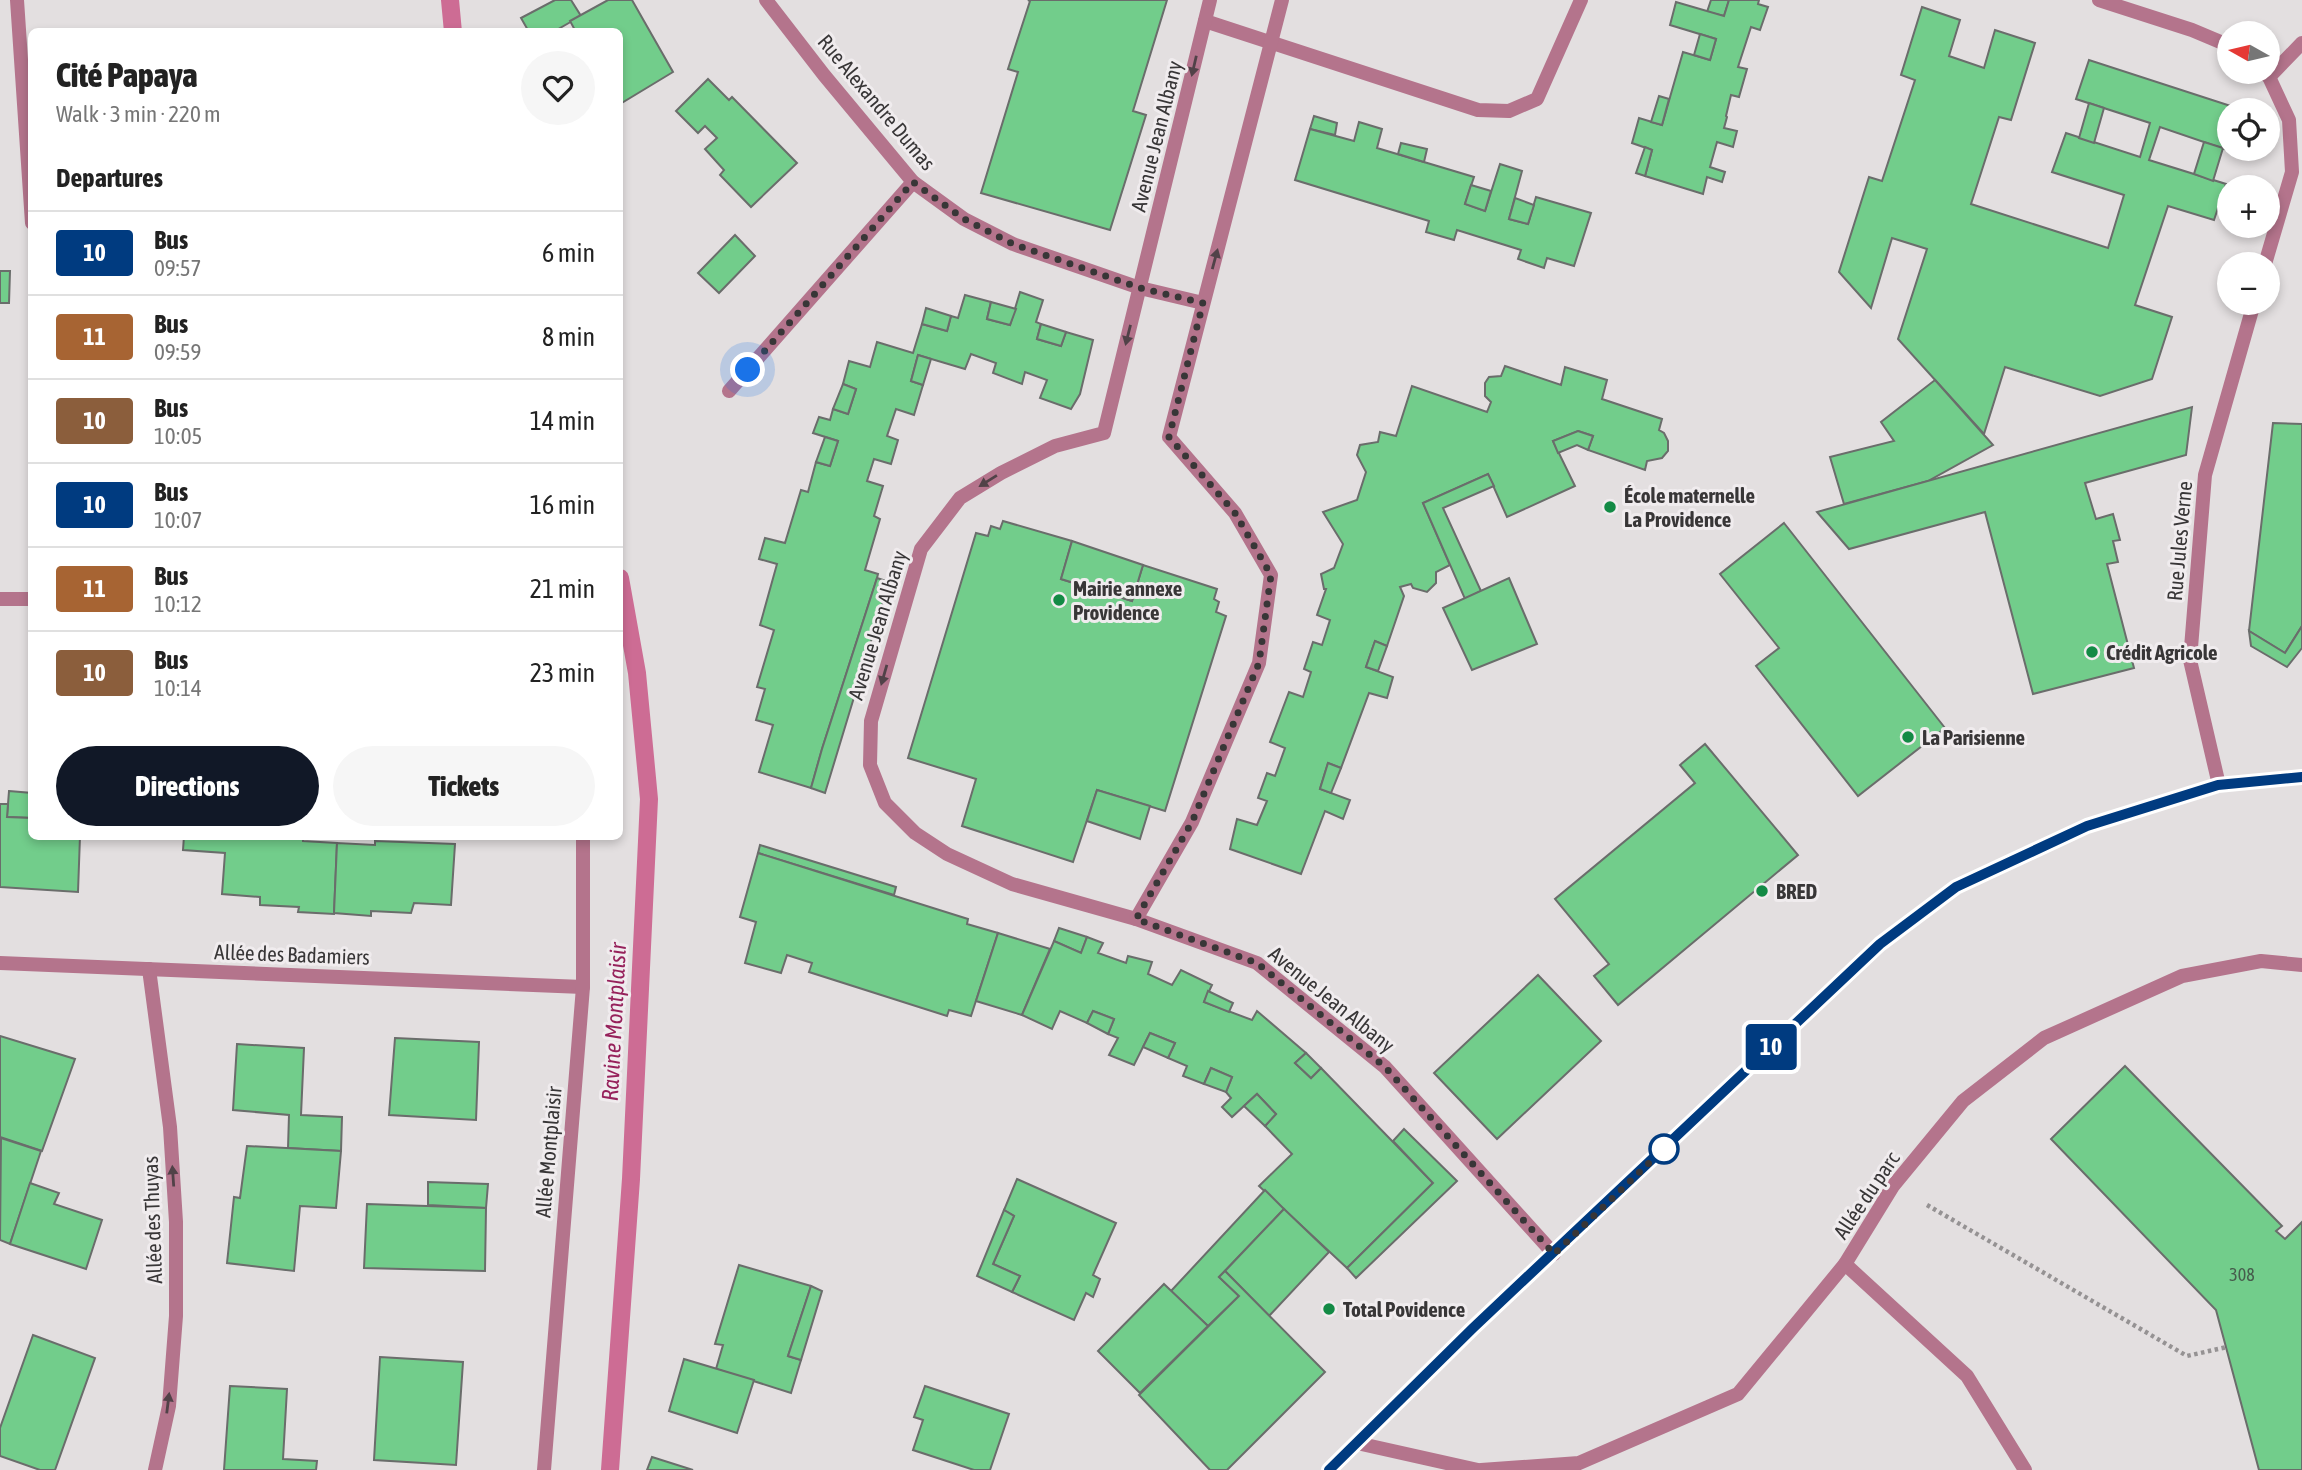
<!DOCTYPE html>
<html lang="en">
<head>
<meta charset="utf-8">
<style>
  body { margin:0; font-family:"Asap Condensed",sans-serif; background:#f6f6f6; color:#222; height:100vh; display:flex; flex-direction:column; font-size:26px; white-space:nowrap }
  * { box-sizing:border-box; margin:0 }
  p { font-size:23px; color:#767676 }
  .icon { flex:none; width:38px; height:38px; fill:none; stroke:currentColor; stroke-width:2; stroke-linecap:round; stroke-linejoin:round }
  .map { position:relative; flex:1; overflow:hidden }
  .sheet { position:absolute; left:28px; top:28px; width:595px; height:812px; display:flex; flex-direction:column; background:#fff; border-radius:10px; box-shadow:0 4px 10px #0003 }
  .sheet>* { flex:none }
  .badge { padding:0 14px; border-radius:5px; font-size:24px; line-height:46px }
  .needle { width:46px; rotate:278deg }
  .controls { position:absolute; left:2217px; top:21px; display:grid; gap:14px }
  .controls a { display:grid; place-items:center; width:63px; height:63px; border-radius:50%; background:#fff; box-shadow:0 4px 10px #0003; font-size:35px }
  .you { position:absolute; width:35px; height:35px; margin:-18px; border:5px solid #fff; border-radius:50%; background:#1a73e8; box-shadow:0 0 0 10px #1a73e833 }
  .map>.badge { position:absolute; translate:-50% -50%; box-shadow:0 0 0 4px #fff }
  h2 { padding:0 28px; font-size:26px; line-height:63px }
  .round { display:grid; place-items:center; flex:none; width:74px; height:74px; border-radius:37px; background:#f6f6f6 }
  .overview { display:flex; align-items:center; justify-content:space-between; height:119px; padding:0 28px }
  h1 { font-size:33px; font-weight:800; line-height:52px }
  .action { display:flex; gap:14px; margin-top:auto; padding:14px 28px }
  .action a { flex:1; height:80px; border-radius:42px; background:#111827; color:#fff; font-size:28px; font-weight:800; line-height:80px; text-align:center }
  .action a+a { background:#f6f6f6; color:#222 }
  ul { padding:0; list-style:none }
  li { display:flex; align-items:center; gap:21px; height:84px; padding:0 28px; border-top:2px solid #e0e0e0 }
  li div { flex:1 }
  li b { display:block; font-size:26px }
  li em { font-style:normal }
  li .badge { min-width:77px; font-weight:700; text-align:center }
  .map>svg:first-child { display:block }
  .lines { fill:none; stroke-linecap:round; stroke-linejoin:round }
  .stream { stroke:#cd6c94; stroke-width:18 }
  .building { fill:#72cd8b; stroke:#6a6d6b; stroke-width:2 }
  .path { stroke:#959293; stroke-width:4.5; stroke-dasharray:3.5 3.5; stroke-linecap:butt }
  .service { stroke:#b4748c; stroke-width:14 }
  .minor { stroke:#b4748c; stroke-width:14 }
  .secondary { stroke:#973c64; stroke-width:14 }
  .oneway { fill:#514248 }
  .line-casing { stroke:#fff; stroke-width:16 }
  .line { stroke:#003b80; stroke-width:10 }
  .walk { stroke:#383637; stroke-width:7; stroke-dasharray:0 12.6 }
  .poi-dot { fill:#138a45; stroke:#f0ecee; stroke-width:2.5 }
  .stop-dot { fill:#fff; stroke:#003b80; stroke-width:3.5 }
  .labels { text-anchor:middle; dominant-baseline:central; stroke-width:6; stroke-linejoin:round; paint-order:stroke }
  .number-label { font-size:18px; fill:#465c4c }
  .street-label { font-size:21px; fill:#383637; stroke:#f0ecee }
  .poi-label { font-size:21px; font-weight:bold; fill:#383637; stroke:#f0ecee; text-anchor:start }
  .water-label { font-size:23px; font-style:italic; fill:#96215b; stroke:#f0ecee }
</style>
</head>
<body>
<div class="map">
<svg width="2302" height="1470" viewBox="0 0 2302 1470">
  <rect width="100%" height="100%" fill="#e3dfe0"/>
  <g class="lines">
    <!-- stream -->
    <g class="stream">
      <path d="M450,0L453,32"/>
      <path d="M610,1470L631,1179L649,799L637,673L620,578"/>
    </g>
  </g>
  <!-- building -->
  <g class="building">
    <path d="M555,0H571L581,16L553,32H529L521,18Z"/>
    <path d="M608,0H632L673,72L620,104V32H576L570,21Z"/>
    <path d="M1028,0H1167L1133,111L1146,115L1110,230L981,193L1018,72L1008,69L1030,1Z"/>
    <path d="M1711,0H1729L1724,16L1707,12Z"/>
    <path d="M1729,0H1759L1758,4L1768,7L1760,30L1751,27L1738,67L1747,69L1739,97L1731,95L1726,116L1727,117L1724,128L1737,131L1733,147L1717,142L1710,167L1725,172L1722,182L1707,177L1703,194L1645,176L1652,150L1632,143L1639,118L1662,125L1683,52L1710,60L1716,39L1670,25L1676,2L1724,16Z"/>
    <path d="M1922,7L1960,20L1949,56L1984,68L1995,30L2035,43L2011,120L1999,117L1971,204L2108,248L2124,195L2052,172L2066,133L2140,157L2150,123L2076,99L2089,60L2243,110H2230V149H2237L2236,153L2160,127L2149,160L2226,184L2214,220L2168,206L2135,305L2172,317L2152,379L2100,396L2005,367L1984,434L1898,339L1927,249L1892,238L1871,308L1839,272L1869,177L1882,181L1915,80L1901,75Z"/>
    <path d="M1700,34L1716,39L1710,60L1694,55Z"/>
    <path d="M708,79L729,100L732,97L797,163L751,207L720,175L724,170L705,149L717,138L705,126L698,133L676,111Z"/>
    <path d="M1659,96L1669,99L1662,125L1651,122Z"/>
    <path d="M2089,103L2104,108L2094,143L2079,138Z"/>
    <path d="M1314,116L1337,123L1335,135L1310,129Z"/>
    <path d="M1359,122L1382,129L1377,148L1474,177L1465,204L1485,211L1500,164L1522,171L1509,219L1528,224L1536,197L1591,213L1574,266L1547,258L1544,268L1518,259L1521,250L1457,230L1454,240L1426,232L1429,221L1295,180L1310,129L1354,141Z"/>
    <path d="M2204,142L2223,148L2213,181L2194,174Z"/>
    <path d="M1401,143L1427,149L1424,162L1398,154Z"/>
    <path d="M1645,147L1652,150L1645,176L1636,173Z"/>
    <path d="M1471,185L1491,191L1485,211L1465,204Z"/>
    <path d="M1515,198L1534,205L1528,224L1509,219Z"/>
    <path d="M735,235L755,256L719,293L698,273Z"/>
    <path d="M0,271H10L9,303H0Z"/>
    <path d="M1020,292L1043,300L1036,322L1041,324L1037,339L1061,346L1066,332L1093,340L1080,394L1071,409L1040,398L1047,380L1025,372L1022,384L993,373L996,363L971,354L965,369L918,355L911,381L923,385L914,415L896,409L887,436L898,440L891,464L874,459L867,481L883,486L874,516L880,519L865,570L878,574L877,578L822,749L811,788L759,772L773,725L756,720L765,689L757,687L774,630L760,625L777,564L759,559L765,538L785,543L801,490L808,492L816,462L830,466L838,441L813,433L819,417L830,420L833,409L848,414L856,389L843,384L849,361L870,367L877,342L913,353L922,324L947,331L951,316L958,318L965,295L991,302L987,319L1010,325Z"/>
    <path d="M991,302L1016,309L1010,325L987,319Z"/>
    <path d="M926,308L951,316L947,331L922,324Z"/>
    <path d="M1041,324L1066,332L1061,346L1037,339Z"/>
    <path d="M918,355L931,359L923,385L911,381Z"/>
    <path d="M1505,366L1561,385L1565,367L1607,380L1602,399L1662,419L1659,430L1664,433L1668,441V451L1662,458L1647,461L1645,470L1588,450L1593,436L1578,431L1553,441L1575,486L1507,517L1488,474L1423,503L1450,565L1436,572V583L1427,592L1413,588L1411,584L1400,587L1404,596L1387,646L1375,641L1366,667L1393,677L1387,698L1369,693L1341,768L1328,763L1320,789L1350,800L1343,819L1325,811L1301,874L1230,849L1237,819L1257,825L1267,801L1258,798L1267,773L1275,776L1285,748L1270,742L1289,692L1303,697L1311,672L1304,669L1313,642L1322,645L1330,620L1317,615L1326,589H1324L1321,574L1334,568L1343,544L1323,512L1357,500L1366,472L1357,455L1360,445L1378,442L1380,432L1396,436L1412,386L1487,412L1491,402L1485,396V383L1489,377L1501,376Z"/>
    <path d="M1935,380L1993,445L1928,481L1844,504L1830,457L1894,441L1881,422Z"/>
    <path d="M843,384L856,389L848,414L833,409Z"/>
    <path d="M2192,407L2186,455L2085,483L2096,519L2113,514L2120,540L2113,541L2118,562L2107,564L2134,668L2033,694L1985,512L1849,549L1817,512Z"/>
    <path d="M2273,423L2302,424V626L2285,653L2249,631Z"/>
    <path d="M1578,431L1593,436L1588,450L1577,445L1558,453L1553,441Z"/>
    <path d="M825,437L838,441L830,466L816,462Z"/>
    <path d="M1488,474L1494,486L1443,508L1481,591L1465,599L1423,503Z"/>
    <path d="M1003,521L1072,541L1061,579L1132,601L1143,565L1217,589L1214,599L1219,602L1216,612L1226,616L1165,811L1097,790L1073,862L962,826L976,779L908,758L976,533L988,536L991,526L1000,529Z"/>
    <path d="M1784,523L1945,728L1858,796L1756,666L1779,648L1720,574Z"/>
    <path d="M1072,541L1143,565L1132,601L1061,579Z"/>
    <path d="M877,578L889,582L825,793L811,788L822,749Z"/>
    <path d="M1509,578L1537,644L1472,670L1443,608Z"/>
    <path d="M2302,626V648L2287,667L2251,646L2249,631L2285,653Z"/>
    <path d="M1375,641L1387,646L1378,671L1366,667Z"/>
    <path d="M1705,744L1798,855L1618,1005L1594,976L1609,964L1555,899L1695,783L1680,765Z"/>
    <path d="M1328,763L1341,768L1331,793L1320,789Z"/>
    <path d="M1097,790L1150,806L1140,839L1087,821Z"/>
    <path d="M9,791L32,793V818L7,817Z"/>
    <path d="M0,804H8L7,817L32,818V836H80L78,892L0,887Z"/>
    <path d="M184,836H292L303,837V841L337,843L334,914L298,912L299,907L260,905V897L222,894L225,853L183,850Z"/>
    <path d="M375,841L455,844L451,905L414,903L411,913L371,911V916L334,913L337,843L375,845Z"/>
    <path d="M760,845L896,887L894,895L758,853Z"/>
    <path d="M758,853L968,919L967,924L998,933L971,1016L949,1010L947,1016L809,972L812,963L787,955L781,973L745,963L756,922L740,917Z"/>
    <path d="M1059,928L1087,937L1081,953L1054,941Z"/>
    <path d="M998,933L1050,949L1022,1015L976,1001Z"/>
    <path d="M1087,937L1103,943L1098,953L1126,963L1128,956L1152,962L1148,974L1172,985L1181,970L1212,985L1204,1002L1252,1020L1257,1011L1306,1053L1295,1063L1311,1078L1321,1068L1433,1183L1347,1268L1259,1186L1292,1154L1265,1126L1276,1114L1257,1094L1232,1117L1222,1107L1231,1098L1226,1092L1232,1077L1211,1068L1204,1084L1183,1076L1187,1066L1168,1058L1175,1043L1150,1033L1134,1065L1109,1055L1118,1038L1108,1034L1114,1019L1093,1011L1087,1023L1060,1011L1052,1029L1022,1015L1054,941L1081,953Z"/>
    <path d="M1538,975L1601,1041L1497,1139L1434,1073Z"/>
    <path d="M1208,991L1233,1003L1229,1012L1204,1002Z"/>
    <path d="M1093,1011L1114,1019L1108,1034L1087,1023Z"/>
    <path d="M1150,1033L1175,1043L1168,1058L1143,1047Z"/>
    <path d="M0,1036L75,1059L42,1151L0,1137Z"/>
    <path d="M395,1038L479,1042L476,1120L389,1115Z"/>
    <path d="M237,1044L304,1048L301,1115L342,1117L341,1151L288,1148L289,1115L233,1110Z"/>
    <path d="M1306,1053L1321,1068L1311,1078L1295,1063Z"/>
    <path d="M2125,1066L2282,1226L2276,1231L2285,1239L2302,1222V1470H2259L2216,1310L2051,1139Z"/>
    <path d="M1211,1068L1232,1077L1226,1092L1204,1084Z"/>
    <path d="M1257,1094L1276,1114L1265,1126L1244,1106Z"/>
    <path d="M1404,1129L1457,1181L1356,1278L1347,1268L1433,1183L1393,1141Z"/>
    <path d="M1,1138L41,1151L10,1244L0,1240Z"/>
    <path d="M247,1146L341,1151L336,1208L300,1206L294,1271L227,1263L234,1197L240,1198Z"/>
    <path d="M1017,1179L1116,1223L1093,1275L1100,1279L1093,1297L1086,1293L1074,1320L1012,1292L1020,1276L993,1264L1014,1216L1004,1210Z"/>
    <path d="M428,1182L488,1184L486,1208L428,1205Z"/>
    <path d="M30,1183L59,1193L54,1204L102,1220L86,1269L10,1244Z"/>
    <path d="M1265,1190L1284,1209L1219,1277L1239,1296L1208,1326L1171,1291Z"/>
    <path d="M367,1204L486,1208L485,1271L364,1268Z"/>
    <path d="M1284,1209L1329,1252L1269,1316L1225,1271Z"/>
    <path d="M1004,1210L1014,1216L993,1264L1020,1276L1012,1292L977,1276Z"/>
    <path d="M739,1265L811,1286L788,1356L801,1360L791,1393L716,1369L723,1345L715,1344Z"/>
    <path d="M1225,1271L1325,1372L1227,1470H1210L1139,1395L1239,1296L1219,1277Z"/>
    <path d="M1164,1284L1208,1326L1140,1393L1098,1351Z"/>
    <path d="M811,1286L822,1291L801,1360L788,1356Z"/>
    <path d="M33,1335L95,1358L55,1470H40L0,1456V1428Z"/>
    <path d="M380,1357L463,1362L456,1465L374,1460Z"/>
    <path d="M684,1359L754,1380L737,1433L669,1411Z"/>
    <path d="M230,1386L287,1389L283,1459L317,1461L316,1470H224Z"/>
    <path d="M925,1386L1009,1414L990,1470H974L913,1450L923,1420L914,1417Z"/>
    <path d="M652,1457L693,1470H647Z"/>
  </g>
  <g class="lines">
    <!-- path -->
    <path class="path" d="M1927,1205L2187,1356L2227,1347"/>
    <!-- service -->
    <g class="service">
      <path d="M17,0L32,223"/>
      <path d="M1205,21L1478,110L1509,111L1537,99L1581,0"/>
      <path d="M2269,77L2302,43"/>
      <path d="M729,391L913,182"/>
      <path d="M1845,1264L1967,1376L2025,1470"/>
      <path d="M1357,1443L1478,1470"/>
      <path d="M1481,1470L1579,1463L1738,1394L1845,1264L1893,1186L1963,1101L2044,1038L2182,976L2261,961L2302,965"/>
    </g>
    <!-- minor -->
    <g class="minor">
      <path d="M766,0L824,75L913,182L964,219L1013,244L1140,288L1203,303"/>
      <path d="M1210,0L1104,433L1055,446L1001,473L960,498L921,549L871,721L870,765L885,803L915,833L947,854L1012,884L1136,919L1257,963L1385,1067L1554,1254"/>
      <path d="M2099,0L2192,30L2230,46"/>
      <path d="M2263,72L2269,77L2289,120L2292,172L2265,264"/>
      <path d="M0,599H32"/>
      <path d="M2219,785L2190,660L2205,475L2254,303"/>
      <path d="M1136,919L1192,822L1259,663L1271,575L1235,513L1169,437L1282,0"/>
      <path d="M0,963L583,987"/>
      <path d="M149,969L170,1127L176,1222V1316L169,1406L155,1470"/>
      <path d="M544,1470L583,987V836"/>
    </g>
    <!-- secondary -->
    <path class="secondary" d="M1329,1470L1473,1328L1880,944L1956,887L2087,826L2219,785L2302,777"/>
  </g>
  <!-- one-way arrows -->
  <defs><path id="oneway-solid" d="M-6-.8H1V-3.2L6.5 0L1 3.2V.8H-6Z" transform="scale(1.75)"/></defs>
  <g class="oneway">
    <use href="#oneway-solid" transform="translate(1194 66) rotate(103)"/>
    <use href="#oneway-solid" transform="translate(1215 259) rotate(-75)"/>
    <use href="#oneway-solid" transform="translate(1128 335) rotate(104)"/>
    <use href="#oneway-solid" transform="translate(988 481) rotate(148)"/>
    <use href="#oneway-solid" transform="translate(884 675) rotate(106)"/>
    <use href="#oneway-solid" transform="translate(173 1176) rotate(-94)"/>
    <use href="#oneway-solid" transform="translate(168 1403) rotate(-83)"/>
  </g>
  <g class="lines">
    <!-- line casing -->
    <g class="line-casing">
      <path id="line" d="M1329,1470L1473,1328L1880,944L1956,887L2087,826L2218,785L2302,777"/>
    </g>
    <!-- line -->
    <use href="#line" class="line"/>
    <!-- walk -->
    <path class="walk" d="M748,370L913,182L964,219L1013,244L1140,288L1203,303L1169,437L1235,513L1271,575L1259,663L1192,822L1136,919L1257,963L1385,1067L1554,1254L1668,1145L1664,1149"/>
  </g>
  <!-- markers -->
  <g class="poi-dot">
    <circle cx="1610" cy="507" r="7"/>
    <circle cx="1059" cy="600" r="7"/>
    <circle cx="2092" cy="652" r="7"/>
    <circle cx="1908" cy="737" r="7"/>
    <circle cx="1762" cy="891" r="7"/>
    <circle cx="1329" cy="1309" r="7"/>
  </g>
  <circle class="stop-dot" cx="1664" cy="1149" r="14"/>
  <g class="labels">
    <!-- number labels -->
    <g class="number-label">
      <text x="2242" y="1274">308</text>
    </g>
    <!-- street labels -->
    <g class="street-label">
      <text transform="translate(877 102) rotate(50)">Rue Alexandre Dumas</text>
      <text transform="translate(1156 136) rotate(-76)">Avenue Jean Albany</text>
      <text transform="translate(2179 541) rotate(-85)">Rue Jules Verne</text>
      <text transform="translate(877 625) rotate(-73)">Avenue Jean Albany</text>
      <text transform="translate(292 954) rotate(2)">Allée des Badamiers</text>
      <text transform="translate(1332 999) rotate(39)">Avenue Jean Albany</text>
      <text transform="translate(548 1152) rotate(-85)">Allée Montplaisir</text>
      <text transform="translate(1866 1195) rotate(-56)">Allée du parc</text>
      <text transform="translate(152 1220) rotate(-92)">Allée des Thuyas</text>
    </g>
    <!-- poi labels -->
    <g class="poi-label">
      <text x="1624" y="495">École maternelle<tspan x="1624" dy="24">La Providence</tspan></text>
      <text x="1073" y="588">Mairie annexe<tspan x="1073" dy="24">Providence</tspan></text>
      <text x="2106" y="652">Crédit Agricole</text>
      <text x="1922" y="737">La Parisienne</text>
      <text x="1776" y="891">BRED</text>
      <text x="1343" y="1309">Total Povidence</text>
    </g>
    <!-- water labels -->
    <g class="water-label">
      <text transform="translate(614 1022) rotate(-87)">Ravine Montplaisir</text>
    </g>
  </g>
</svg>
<div class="controls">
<a><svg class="needle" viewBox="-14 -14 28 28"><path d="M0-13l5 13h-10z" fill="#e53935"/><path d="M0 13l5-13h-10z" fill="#767676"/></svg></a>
<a><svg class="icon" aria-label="locate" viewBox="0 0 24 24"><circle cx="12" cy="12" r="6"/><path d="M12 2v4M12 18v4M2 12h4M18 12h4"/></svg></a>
<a>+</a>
<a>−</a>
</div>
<div class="you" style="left:748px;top:370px"></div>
<b class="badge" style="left:1771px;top:1047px;background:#003b80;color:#fff">10</b>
<section class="sheet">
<div class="overview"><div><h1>Cité Papaya</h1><p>Walk · 3 min · 220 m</p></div><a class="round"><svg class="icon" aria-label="heart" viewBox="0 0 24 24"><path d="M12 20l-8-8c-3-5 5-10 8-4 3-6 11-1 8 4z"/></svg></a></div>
<h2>Departures</h2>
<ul>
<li><span class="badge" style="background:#003b80;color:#fff">10</span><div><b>Bus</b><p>09:57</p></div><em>6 min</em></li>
<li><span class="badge" style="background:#a76433;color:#fff">11</span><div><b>Bus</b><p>09:59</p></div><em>8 min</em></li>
<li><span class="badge" style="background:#8b5e3c;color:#fff">10</span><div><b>Bus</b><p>10:05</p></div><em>14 min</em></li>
<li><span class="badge" style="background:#003b80;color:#fff">10</span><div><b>Bus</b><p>10:07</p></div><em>16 min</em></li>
<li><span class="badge" style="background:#a76433;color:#fff">11</span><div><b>Bus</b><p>10:12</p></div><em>21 min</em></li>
<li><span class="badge" style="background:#8b5e3c;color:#fff">10</span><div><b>Bus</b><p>10:14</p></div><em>23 min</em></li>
</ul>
<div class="action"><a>Directions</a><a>Tickets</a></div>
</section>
</div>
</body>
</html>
